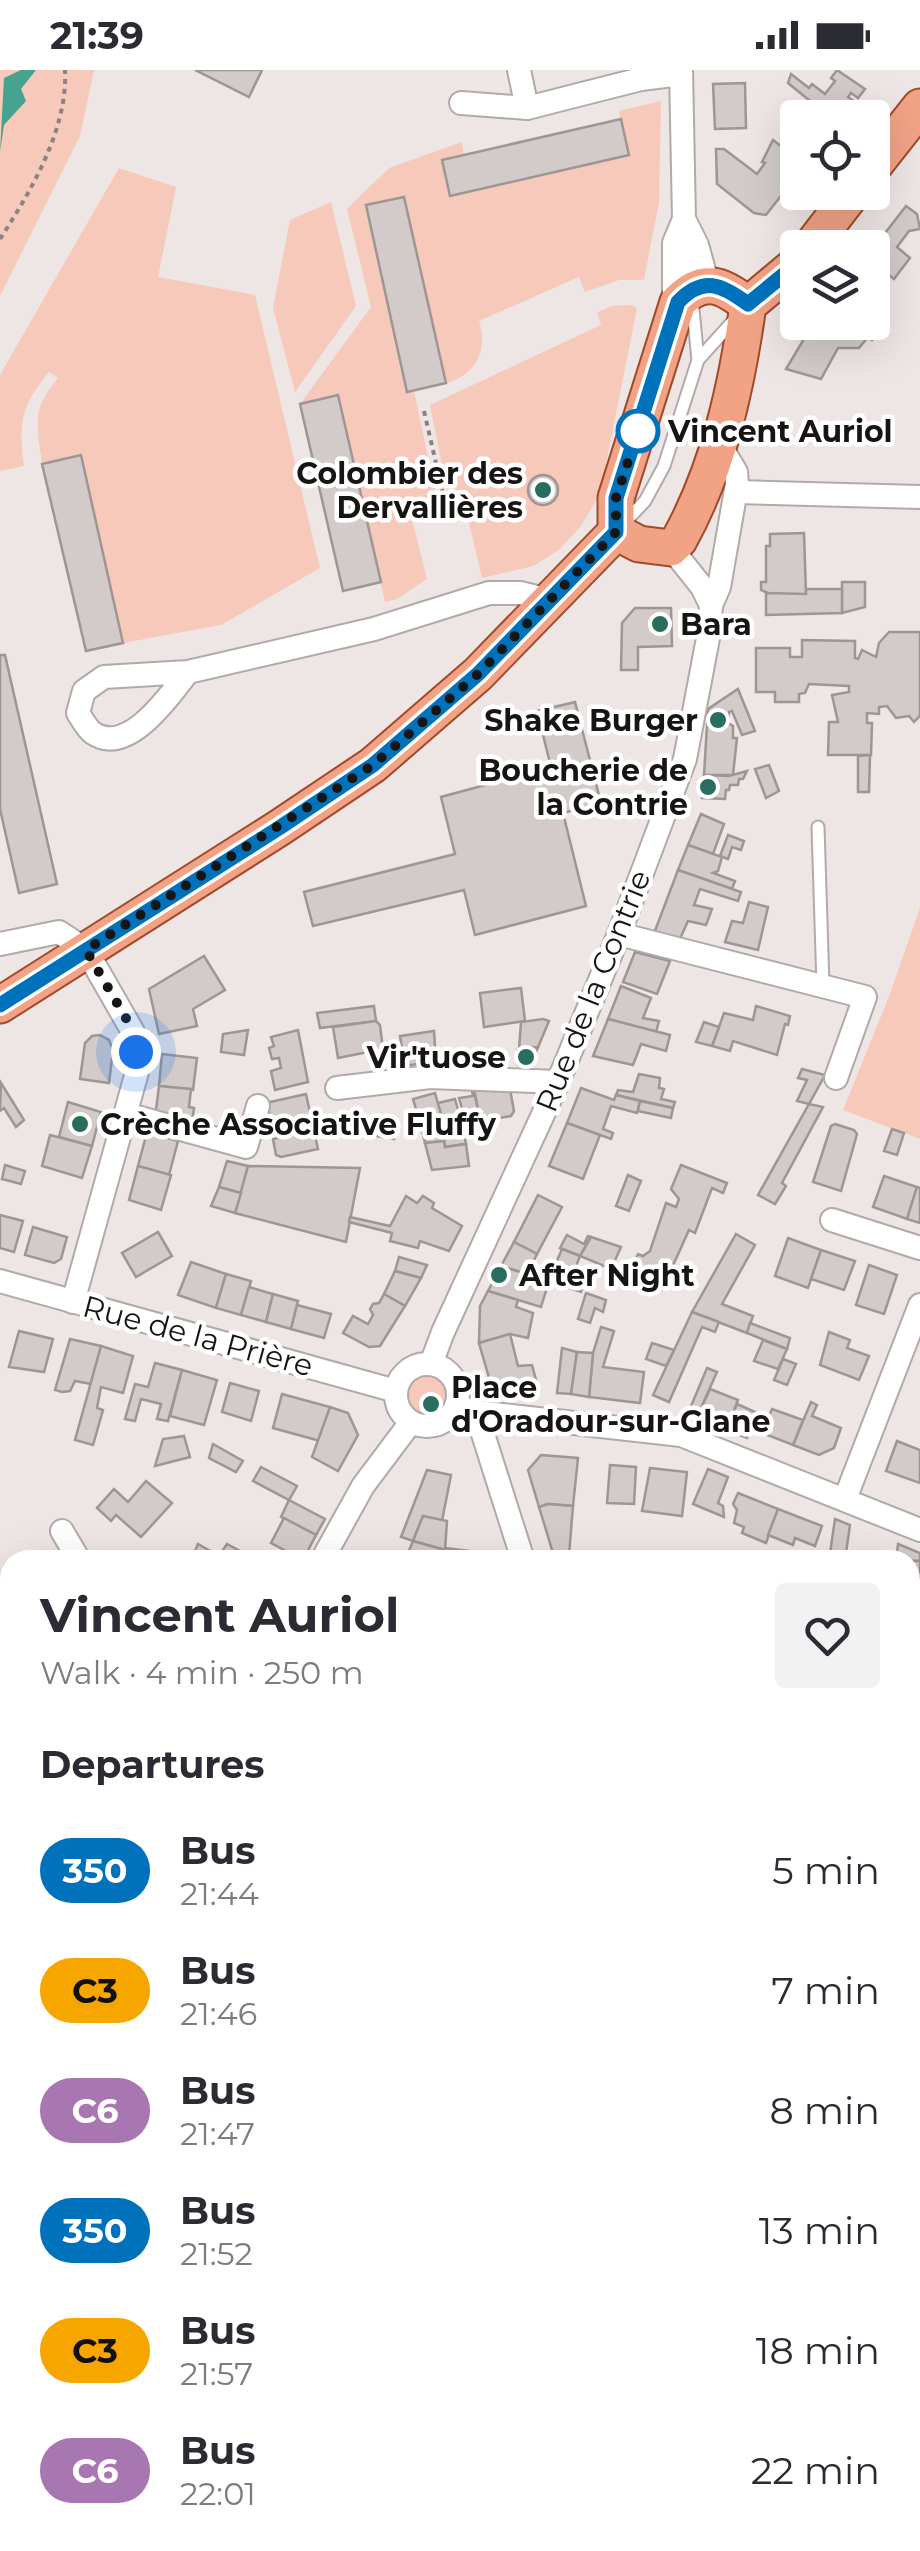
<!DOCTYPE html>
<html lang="en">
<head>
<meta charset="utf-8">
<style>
  body { margin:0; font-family:Montserrat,sans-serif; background:#f2f2f3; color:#2b2b33; height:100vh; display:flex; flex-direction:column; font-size:38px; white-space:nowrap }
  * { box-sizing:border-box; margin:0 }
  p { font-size:32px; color:#7c7c81 }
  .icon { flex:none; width:55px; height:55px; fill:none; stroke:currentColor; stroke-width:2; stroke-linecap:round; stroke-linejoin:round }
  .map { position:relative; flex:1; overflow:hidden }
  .side { position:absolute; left:0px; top:1480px; width:920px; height:1002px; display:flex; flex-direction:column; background:#fff; border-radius:30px 30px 0 0; box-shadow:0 10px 40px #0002 }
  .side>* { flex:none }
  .badge { padding:0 20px; border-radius:32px; font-size:35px; line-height:65px }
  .tools { position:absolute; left:780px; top:30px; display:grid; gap:20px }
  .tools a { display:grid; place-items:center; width:110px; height:110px; border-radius:10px; background:#fff; box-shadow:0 10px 40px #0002; font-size:50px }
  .you { position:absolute; width:50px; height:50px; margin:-25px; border:8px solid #fff; border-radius:50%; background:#1a73e8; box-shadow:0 0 0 15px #1a73e833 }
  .map>.badge { position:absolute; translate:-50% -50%; box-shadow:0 0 0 5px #fff }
  h2 { padding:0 40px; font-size:38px; line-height:90px }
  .round { display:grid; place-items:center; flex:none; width:105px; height:105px; border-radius:10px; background:#f2f2f3 }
  .summary { display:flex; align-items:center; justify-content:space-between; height:170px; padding:0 40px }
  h1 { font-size:48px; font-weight:700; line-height:75px }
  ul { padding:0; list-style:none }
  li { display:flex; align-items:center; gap:30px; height:120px; padding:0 40px }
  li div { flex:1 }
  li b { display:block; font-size:38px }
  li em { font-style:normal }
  li .badge { min-width:110px; font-weight:700; text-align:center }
  .status { display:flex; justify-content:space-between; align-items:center; height:70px; padding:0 50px; background:#fff; direction:ltr }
  .status svg { height:28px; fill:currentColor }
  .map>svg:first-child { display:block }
  .green { fill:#f6c9ba }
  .water { fill:#45a390 }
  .building { fill:#d2cbc9; stroke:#9d9694; stroke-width:2.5 }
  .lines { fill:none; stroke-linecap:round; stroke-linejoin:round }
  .lane-casing { stroke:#b1aaa8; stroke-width:15 }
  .street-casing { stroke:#b1aaa8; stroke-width:26 }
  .primary-casing { stroke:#a04a29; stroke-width:39 }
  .path { stroke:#898382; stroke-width:4; stroke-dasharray:5 5; stroke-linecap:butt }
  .lane { stroke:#fff; stroke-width:11 }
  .street { stroke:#fff; stroke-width:22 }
  .primary { stroke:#f2a386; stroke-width:35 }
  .line-casing { stroke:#fff; stroke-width:22 }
  .line { stroke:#0072bc; stroke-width:15 }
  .walk { stroke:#171514; stroke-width:10; stroke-dasharray:0 18 }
  .stop-dot { fill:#fff; stroke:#0072bc; stroke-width:5 }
  .poi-dot { fill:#296d5f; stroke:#fff; stroke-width:4 }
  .labels { text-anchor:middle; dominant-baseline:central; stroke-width:9; stroke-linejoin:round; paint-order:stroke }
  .stop-label { font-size:30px; font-weight:bold; fill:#171514; stroke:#fff; text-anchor:start }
  .poi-label { font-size:30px; font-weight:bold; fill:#171514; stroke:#fff; text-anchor:end }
  .street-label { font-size:30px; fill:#171514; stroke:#fff }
</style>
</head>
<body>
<div class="status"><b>21:39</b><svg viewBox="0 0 49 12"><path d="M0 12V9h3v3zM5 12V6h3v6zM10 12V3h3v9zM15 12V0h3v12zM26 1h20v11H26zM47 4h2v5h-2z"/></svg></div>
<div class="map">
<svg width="920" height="2481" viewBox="0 0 920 2481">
  <rect width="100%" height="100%" fill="#eee6e4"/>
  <!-- green -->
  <g class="green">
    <path d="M0,0H94L80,66L0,226Z"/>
    <path d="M661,31L659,132L644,210H619L585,222L579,207L479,251C488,279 477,305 446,313L404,127L366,135L407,321H414L438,433L410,441L427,509L397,529L385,532L338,326L300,334L371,237L347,139L389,98L462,72L464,85L442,90L451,126L628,86L619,41Z"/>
    <path d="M119,98L176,117L158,207L255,225L320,498L221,555L123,573L81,386L42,394C37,354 31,340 58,308L49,302C21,336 18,353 24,396L0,401V305Z"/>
    <path d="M331,132L356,236L295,322L273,238L290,150Z"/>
    <path d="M630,235L637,238L600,424L581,456L559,480L533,496L482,508L463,427L449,431L430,335L601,255L597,243L611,236Z"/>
    <path d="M920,838V1069L843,1040L888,929Z"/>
    <circle cx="427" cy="1326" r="20"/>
    <path d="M10,2290V2408L0,2403V2291Z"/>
    <path d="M10,2463V2472H210L252,2481H0V2469Z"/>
    <path d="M281,2473H507L497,2481H290Z"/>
  </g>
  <!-- water -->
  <path class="water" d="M21,0H36L21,19L26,31L4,55L0,82L4,8Z"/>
  <!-- building -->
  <g class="building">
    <path d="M195,0H262L249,27Z"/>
    <path d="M837,0L865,19L858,28L851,23L848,27L855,32L839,48H831L788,13L791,4L809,18L812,14L825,24L835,11L831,8Z"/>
    <path d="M745,13L746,58L715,59L713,14Z"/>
    <path d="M805,38L817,48H798V78L783,66Z"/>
    <path d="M621,49L629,85L450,126L442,90Z"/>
    <path d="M773,70L798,89V104L766,145L754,143L717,114L716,79H724L757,104L765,93L762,92Z"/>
    <path d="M404,127L446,313L407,322L366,135Z"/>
    <path d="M906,136L917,144L920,159L909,161L897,177L910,188L894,209L872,192V180Z"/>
    <path d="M872,200L888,212L879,223L883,227L872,241Z"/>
    <path d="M872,241L887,252L872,270L868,267L859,278H838L821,309L786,299L814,252H872Z"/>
    <path d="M338,325L381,512L343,521L300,334Z"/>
    <path d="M81,385L123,573L86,581L42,394Z"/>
    <circle cx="543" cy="420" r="15"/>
    <path d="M804,463L806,524L772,525L761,520V512H766V476H770V464Z"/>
    <path d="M842,512H865V537L842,543Z"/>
    <path d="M806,519H842V543L766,545V523L806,524Z"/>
    <path d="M635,538H671L672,576L638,577V600H621L622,553Z"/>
    <path d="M889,562H920V646L914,652L909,646L896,648L887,636L879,637V644L867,643V653H872L871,685H828L829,652H838L832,625L849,622V616L809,614L805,623L799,624V632H775V622H756V578H790V587H802V570L855,571V588L858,589L862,580L876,587L879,573Z"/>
    <path d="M0,585H5L57,814L19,823L0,739Z"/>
    <path d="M738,619L755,661L742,665L732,641L729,642L728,653L733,656V668H737L733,705H704L708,639Z"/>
    <path d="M575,632L601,733L563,743L586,836L475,865L464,820L313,856L304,822L455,784L441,727L551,697L537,641Z"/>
    <path d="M870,685L869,722H858V686Z"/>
    <path d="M769,695L779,721L766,728L755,699Z"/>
    <path d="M747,701L743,709H739L738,715H730L729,720H726L725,729L702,728L704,705L729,706Z"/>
    <path d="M701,744L724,754L713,784L688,775Z"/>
    <path d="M728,765L744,771L741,780L732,777L728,789L720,786Z"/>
    <path d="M688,775L722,787L718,801L713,803L735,811L732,819L678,800Z"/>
    <path d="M678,800L741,822L738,831L700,819L694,835L712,839L706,855L688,851L680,869L653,866Z"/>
    <path d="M749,832L768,837L758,880L725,872L732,851L743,853Z"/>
    <path d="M635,882L670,891L657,924L623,912Z"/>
    <path d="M204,886L225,920L193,939L197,956L159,964L149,919Z"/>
    <path d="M621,916L651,928L643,948L659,951L656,962L608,949Z"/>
    <path d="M521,918L525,951L484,957L480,923Z"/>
    <path d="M374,936L376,951L320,958L317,943Z"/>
    <path d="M756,936L790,946L788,955L785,954L777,985L733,971L730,981L712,976L724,943L753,950Z"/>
    <path d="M543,949L549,951L538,977L519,980L521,952Z"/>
    <path d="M608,949L670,965L666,981L641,974L633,995L593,986Z"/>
    <path d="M376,951L380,955L383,979L338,988L333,957Z"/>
    <path d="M704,952L719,957L712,976L696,972Z"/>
    <path d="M248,960L244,985L221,982L223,964Z"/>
    <path d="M298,960L308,1012L275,1020L271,1001L281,998L279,988L272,989L269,978L274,976L271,967Z"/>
    <path d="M434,961L436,991L405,996L400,966Z"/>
    <path d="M100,965L109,970L113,980L109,1013L80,1009L85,973L92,966Z"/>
    <path d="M538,977L531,996L518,995L517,980Z"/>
    <path d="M162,984L197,988L193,1020L159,1016Z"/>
    <path d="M802,999L825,1005L809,1034L797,1031L807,1010L798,1008Z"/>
    <path d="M639,1004L660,1008L659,1018L664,1019L661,1029L675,1032L673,1038L616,1025L618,1020L633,1022Z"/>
    <path d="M1,1013L24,1050L16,1057L4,1038L0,1041Z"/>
    <path d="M473,1013L509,1014L514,1041L511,1046L480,1051Z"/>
    <path d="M159,1016L191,1019L189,1037L194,1038L192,1053L155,1048Z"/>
    <path d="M581,1018L614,1030L616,1025L640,1031L637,1043L611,1036L603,1059L613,1063L611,1069L567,1053Z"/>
    <path d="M474,1020L480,1051L481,1059H475L474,1051L466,1052L459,1028L473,1026L472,1021Z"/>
    <path d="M435,1023L443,1051L421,1056L413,1029Z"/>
    <path d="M306,1024L318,1079L281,1087L276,1085L273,1069L277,1068L266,1033Z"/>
    <path d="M455,1029L462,1055L445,1058L438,1033Z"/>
    <path d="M640,1031L673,1038L671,1048L638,1041Z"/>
    <path d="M68,1032L101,1042L92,1076L59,1067Z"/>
    <path d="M809,1034L823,1037L782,1113L786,1116L775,1134L758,1125Z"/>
    <path d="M342,1051L368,1053L369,1065L344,1061Z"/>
    <path d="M443,1051L445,1058L462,1055L466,1074L445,1077L444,1071L425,1073L421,1056Z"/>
    <path d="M368,1053L393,1055L394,1069L369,1065Z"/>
    <path d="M567,1053L600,1065L583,1109L549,1096Z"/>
    <path d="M835,1054L854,1060L857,1064L841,1121L813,1112L831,1056Z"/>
    <path d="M892,1059L904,1063L897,1085L884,1081Z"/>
    <path d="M147,1062L178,1071L169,1105L138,1096Z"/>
    <path d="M50,1065L92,1076L82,1108L42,1096Z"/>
    <path d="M444,1071L445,1077L466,1074L469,1096L432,1100L425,1073Z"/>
    <path d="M227,1091L248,1096L241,1123L219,1117Z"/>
    <path d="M5,1095L25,1101L21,1114L2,1109Z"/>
    <path d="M681,1095L727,1113L723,1123L712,1118L695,1163L689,1160L662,1220L628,1206L638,1184L643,1186L650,1181L666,1133L676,1137L679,1129L671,1119Z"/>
    <path d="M138,1096L171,1105L161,1140L129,1130Z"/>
    <path d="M248,1096L360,1098L346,1172L235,1143Z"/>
    <path d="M628,1105L641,1111L629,1141L616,1136Z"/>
    <path d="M884,1106L917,1117L907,1149L873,1137Z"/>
    <path d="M219,1117L241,1123L235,1143L211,1136Z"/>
    <path d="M917,1117L920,1118V1153L907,1149Z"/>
    <path d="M538,1125L562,1137L537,1184L514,1172Z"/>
    <path d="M406,1126L417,1133L423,1126L434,1133L432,1138L462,1156L449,1181L420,1171L418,1178L390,1171L392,1163L349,1152L350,1147L390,1156Z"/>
    <path d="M0,1145L23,1151L14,1182L0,1178Z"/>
    <path d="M33,1157L67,1167L61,1189L54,1193L25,1185Z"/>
    <path d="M158,1162L172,1186L136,1207L122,1183Z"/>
    <path d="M736,1164L755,1175L722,1234L753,1246L747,1263L692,1242Z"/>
    <path d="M567,1165L584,1174L588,1166L591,1167L580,1186L560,1178Z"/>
    <path d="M591,1167L621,1177L611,1199L580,1186Z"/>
    <path d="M788,1168L821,1180L808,1218L775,1206Z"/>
    <path d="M514,1172L537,1184L527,1204L501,1196Z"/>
    <path d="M562,1179L580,1186L572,1206L585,1211L581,1222L548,1211Z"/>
    <path d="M821,1180L855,1191L844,1220L811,1209Z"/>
    <path d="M399,1187L427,1195L421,1208L395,1201Z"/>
    <path d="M191,1192L226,1204L216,1238L178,1225Z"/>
    <path d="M869,1195L897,1205L884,1244L856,1235Z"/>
    <path d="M501,1196L549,1211L541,1237L488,1221Z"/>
    <path d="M395,1201L421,1208L405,1236L384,1224Z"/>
    <path d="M226,1204L251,1211L241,1245L216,1238Z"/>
    <path d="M249,1217L273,1224L266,1252L241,1245Z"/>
    <path d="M488,1221L518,1230L516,1237L533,1243L528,1268L510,1264L479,1273L480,1236Z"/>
    <path d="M586,1223L606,1230L603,1242L595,1238L590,1253L578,1249Z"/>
    <path d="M273,1224L298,1231L291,1259L266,1252Z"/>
    <path d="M384,1224L405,1236L380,1276L369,1277L343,1263L353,1246L368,1254L373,1245L370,1239L373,1234L379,1233Z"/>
    <path d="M297,1235L331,1244L324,1268L291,1259Z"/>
    <path d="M692,1242L719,1252L715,1262L702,1257L669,1332L653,1325Z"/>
    <path d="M750,1253L790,1268L787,1279L747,1263Z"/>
    <path d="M601,1257L614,1261L603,1297L644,1302L640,1333L589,1327L593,1283Z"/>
    <path d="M19,1261L53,1269L44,1302L9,1297Z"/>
    <path d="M829,1262L850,1270L847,1278L869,1286L859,1310L820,1295Z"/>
    <path d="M510,1264L518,1296L532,1295L539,1321L506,1325L490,1311L479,1273Z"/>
    <path d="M70,1269L101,1276L91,1314L75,1311L70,1321L62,1322L55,1320Z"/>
    <path d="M763,1270L787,1279L778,1299L754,1291Z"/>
    <path d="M652,1273L674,1280L666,1296L646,1289Z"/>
    <path d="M101,1276L133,1286L123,1323L101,1317L97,1338L103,1340L93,1375L75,1370Z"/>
    <path d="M562,1278L577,1282L571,1324L557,1323Z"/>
    <path d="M577,1282L593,1283L589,1327L571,1324Z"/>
    <path d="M783,1289L796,1294L787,1315L774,1310Z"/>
    <path d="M155,1293L182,1300L168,1351L157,1349L161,1334L141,1329L135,1351L125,1349L135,1314L148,1317Z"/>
    <path d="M707,1298L717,1302L700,1340L691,1336Z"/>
    <path d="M182,1300L217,1310L204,1355L170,1346Z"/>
    <path d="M230,1313L259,1321L251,1351L222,1342Z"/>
    <path d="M710,1319L738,1330L726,1360L697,1348Z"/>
    <path d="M282,1324L330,1337L320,1371L273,1358Z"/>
    <path d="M811,1332L817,1335L812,1346L841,1358L834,1378L819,1385L793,1375Z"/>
    <path d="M737,1334L757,1343L747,1368L726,1360Z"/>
    <path d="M330,1337L348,1343L358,1365L338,1401L312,1387Z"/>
    <path d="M772,1339L803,1350L793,1375L762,1363Z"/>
    <path d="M184,1366L190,1387L155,1396L163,1369Z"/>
    <path d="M897,1371L920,1380V1413L886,1401Z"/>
    <path d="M213,1374L243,1391L236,1402L209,1388Z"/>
    <path d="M541,1385L578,1388L573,1436L548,1434L539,1437L528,1400Z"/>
    <path d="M610,1395L636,1397L634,1434L607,1433Z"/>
    <path d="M261,1397L297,1416L289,1430L253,1411Z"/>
    <path d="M650,1398L687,1402L682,1446L642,1441Z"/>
    <path d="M708,1399L728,1407L718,1433L723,1436L724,1447L693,1434Z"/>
    <path d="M427,1400L451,1405L442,1451L423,1446L413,1471L401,1467Z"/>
    <path d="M146,1411L172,1433L141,1467L116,1445L111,1451L97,1438L114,1419L128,1432Z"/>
    <path d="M738,1423L778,1439L766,1473L742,1463L744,1457L734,1453L737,1440L733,1434Z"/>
    <path d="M289,1430L325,1449L316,1465L281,1447Z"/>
    <path d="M548,1434L573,1436L569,1485L553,1483L539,1437Z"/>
    <path d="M778,1439L822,1456L815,1476L795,1468L793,1475L768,1465Z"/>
    <path d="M423,1446L447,1451L445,1480L413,1471Z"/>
    <path d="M284,1448L316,1465L303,1490L271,1473Z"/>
    <path d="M835,1449L850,1455L845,1490H829Z"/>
    <path d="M413,1471L445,1480V1490H405Z"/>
    <path d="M198,1474L226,1490H191Z"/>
    <path d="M227,1474L257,1490H226L219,1486Z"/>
    <path d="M898,1474L920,1483V1491L896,1490Z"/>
    <path d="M445,1478L477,1482L479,1490H445Z"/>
    <path d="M910,1491H920V1543L910,1542Z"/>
    <path d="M10,1526V1563H8L5,1554L0,1555V1529Z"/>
    <path d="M7,1687L10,1718L0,1721V1689Z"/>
    <path d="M8,1861L10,1863V1907L0,1901V1871Z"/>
    <path d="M910,1894L912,1905H920V1933H910Z"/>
    <path d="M920,1943V1982L910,1983V1944Z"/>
    <path d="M910,1993H920V2024L910,2025Z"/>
    <path d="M10,2016V2065L0,2062V2031Z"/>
    <path d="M920,2024V2066H910V2025Z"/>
    <path d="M910,2085L920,2087L915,2119L910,2118Z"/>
    <path d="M547,2472H605L606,2481H548Z"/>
    <path d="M827,2472H858L859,2481H826Z"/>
  </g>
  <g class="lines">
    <!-- lane casing -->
    <g class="lane-casing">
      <g id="lane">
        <path d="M698,290L735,249"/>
        <path d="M625,452L645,431L664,396L698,290L686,169"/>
        <path d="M818,757L823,916"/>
        <path d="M0,2122L10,2117"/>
        <path d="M0,2261L8,2263"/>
        <path d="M0,2451L10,2447"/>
        <path d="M253,2472L268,2481"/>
        <path d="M512,2481L521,2472"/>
      </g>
    </g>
    <!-- street casing -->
    <g class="street-casing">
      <g id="street">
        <path d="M519,0L527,38"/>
        <path d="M461,33L527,38L641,9L681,4"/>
        <path d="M684,149L697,175L708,215"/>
        <path d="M674,239V173L684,149L681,0"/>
        <path d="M736,422L920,427"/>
        <path d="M671,478L702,517L711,535"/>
        <path d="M188,602C170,625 128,687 93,663C87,659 82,649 78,643L84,621L104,607L188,602L374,559L489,523H520L549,530"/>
        <path d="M619,864L865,927L836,1008"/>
        <path d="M0,874L59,862L86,880L133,962L137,1002L73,1232"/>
        <path d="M337,1018L430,1007L558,1012"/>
        <path d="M126,1044L246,1077L258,1036"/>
        <path d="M832,1150L920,1178"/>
        <path d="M0,1211L396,1321"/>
        <circle cx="427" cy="1325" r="31"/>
        <path d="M431,1294L443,1262L558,1012L619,864L685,689L709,563L711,535L719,517L737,414L736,402L719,373"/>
        <path d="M456,1336L476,1342L681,1365L920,1460"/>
        <path d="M476,1342L523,1490"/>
        <path d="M845,1429L920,1235"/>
        <path d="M62,1461L79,1490"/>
        <path d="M322,1490L363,1416L411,1352"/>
        <path d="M910,1739H920"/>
        <path d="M0,1968L10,1955"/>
        <path d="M910,2229L920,2231"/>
        <path d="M644,2472V2481"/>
        <path d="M729,2481L781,2476L798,2481"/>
      </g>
    </g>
    <!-- primary casing -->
    <g class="primary-casing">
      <g id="primary">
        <path d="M872,98L920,37"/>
        <path d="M810,178L853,122"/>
        <path d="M616,462L639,474L671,478L679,470C719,398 737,315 748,235L798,193"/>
        <path d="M0,935L279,758L373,695L478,604L616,462V428L678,232C703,206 722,214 748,235"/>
      </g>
    </g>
    <!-- path -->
    <g class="path">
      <path d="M0,169C31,121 68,59 65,0"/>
      <path d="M424,341L444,428"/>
      <path d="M0,2237L10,2239"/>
      <path d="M0,2287L10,2289"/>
    </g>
    <!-- lane -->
    <use href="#lane" class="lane"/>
    <!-- street -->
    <use href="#street" class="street"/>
    <!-- primary -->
    <use href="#primary" class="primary"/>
  </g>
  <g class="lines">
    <!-- line casing -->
    <g class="line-casing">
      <path id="line" d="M0,935L279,758L373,695L478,604L616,462V428L678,232C703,206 721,214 748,234L798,193"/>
    </g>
    <!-- line -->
    <use href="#line" class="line"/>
    <!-- walk -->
    <path class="walk" d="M136,982L134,962L86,880L373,695L478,604L616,462V428L638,361"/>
  </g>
  <!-- markers -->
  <circle class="stop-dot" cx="638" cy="361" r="20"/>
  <g class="poi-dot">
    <circle cx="543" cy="420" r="10"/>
    <circle cx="660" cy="554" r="10"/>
    <circle cx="718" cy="650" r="10"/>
    <circle cx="708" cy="717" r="10"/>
    <circle cx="526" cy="987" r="10"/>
    <circle cx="80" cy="1054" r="10"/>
    <circle cx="499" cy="1205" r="10"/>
    <circle cx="431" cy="1334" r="10"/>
  </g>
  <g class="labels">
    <!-- stop labels -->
    <g class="stop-label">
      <text x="668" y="361">Vincent Auriol</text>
    </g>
    <!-- poi labels -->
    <g class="poi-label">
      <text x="523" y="403">Colombier des<tspan x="523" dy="34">Dervallières</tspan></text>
      <text x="680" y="554" text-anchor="start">Bara</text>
      <text x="698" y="650">Shake Burger</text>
      <text x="688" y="700">Boucherie de<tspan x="688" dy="34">la Contrie</tspan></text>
      <text x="506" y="987">Vir'tuose</text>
      <text x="100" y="1054" text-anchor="start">Crèche Associative Fluffy</text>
      <text x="519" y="1205" text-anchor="start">After Night</text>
      <text x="451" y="1317" text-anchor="start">Place<tspan x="451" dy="34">d'Oradour-sur-Glane</tspan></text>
    </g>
    <!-- street labels -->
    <g class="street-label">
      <text transform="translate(593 921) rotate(-68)">Rue de la Contrie</text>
      <text transform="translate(198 1266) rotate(15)">Rue de la Prière</text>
    </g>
  </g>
</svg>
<div class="tools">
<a><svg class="icon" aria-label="locate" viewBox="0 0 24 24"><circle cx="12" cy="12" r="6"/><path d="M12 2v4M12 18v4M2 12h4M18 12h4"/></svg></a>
<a><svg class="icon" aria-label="layers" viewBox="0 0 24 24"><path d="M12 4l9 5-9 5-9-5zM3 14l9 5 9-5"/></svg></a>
</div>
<div class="you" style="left:136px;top:982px"></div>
<section class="side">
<div class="summary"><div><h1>Vincent Auriol</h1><p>Walk · 4 min · 250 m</p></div><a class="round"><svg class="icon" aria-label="heart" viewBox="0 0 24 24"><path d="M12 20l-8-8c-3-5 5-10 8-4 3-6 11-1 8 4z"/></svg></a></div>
<h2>Departures</h2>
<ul>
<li><span class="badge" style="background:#0072bc;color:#fff">350</span><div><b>Bus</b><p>21:44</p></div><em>5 min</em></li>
<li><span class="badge" style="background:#f7a600;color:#111">C3</span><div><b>Bus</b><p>21:46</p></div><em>7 min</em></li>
<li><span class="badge" style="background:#a877b2;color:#fff">C6</span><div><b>Bus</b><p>21:47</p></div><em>8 min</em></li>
<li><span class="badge" style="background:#0072bc;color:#fff">350</span><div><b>Bus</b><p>21:52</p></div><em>13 min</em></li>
<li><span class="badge" style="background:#f7a600;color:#111">C3</span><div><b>Bus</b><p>21:57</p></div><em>18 min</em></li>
<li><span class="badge" style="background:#a877b2;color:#fff">C6</span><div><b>Bus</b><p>22:01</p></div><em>22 min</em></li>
</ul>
</section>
</div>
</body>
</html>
